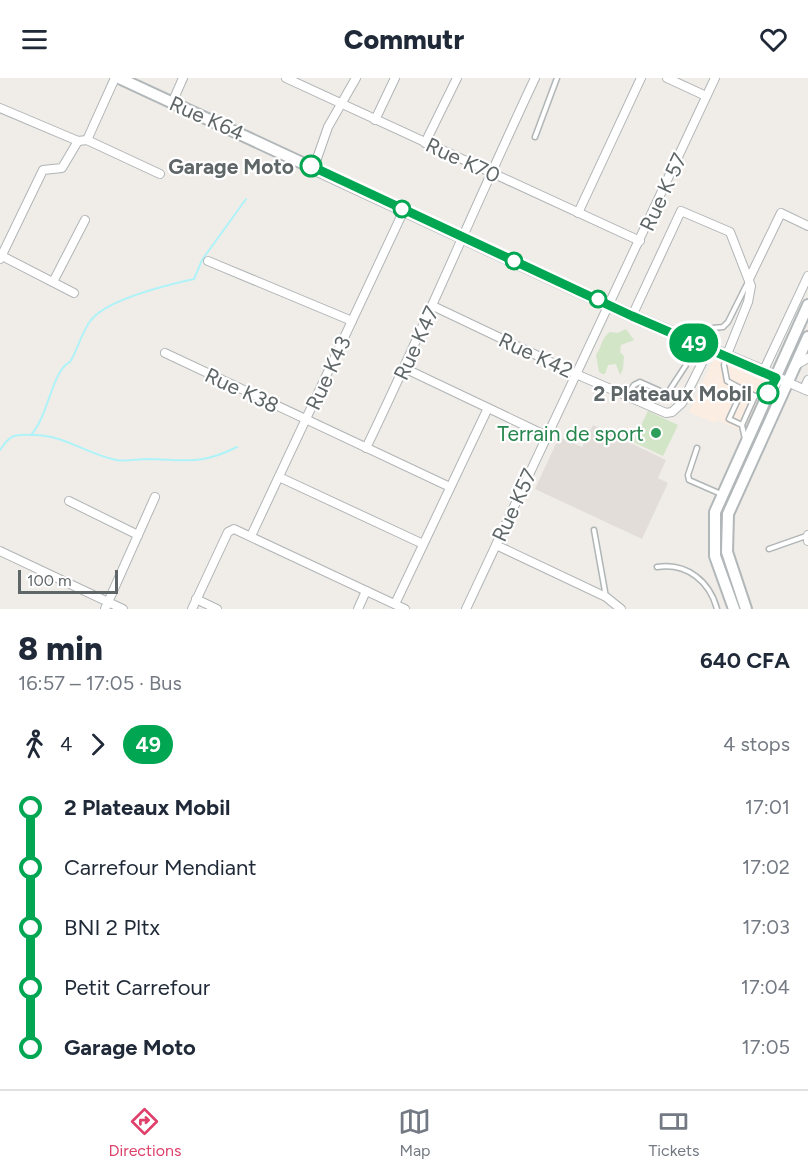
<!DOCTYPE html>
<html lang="en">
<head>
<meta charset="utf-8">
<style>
  body { margin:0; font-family:Figtree,sans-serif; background:#f2f2f3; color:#1f2937; height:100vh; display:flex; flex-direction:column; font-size:22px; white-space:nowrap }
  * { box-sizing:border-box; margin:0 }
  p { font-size:20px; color:#747a83 }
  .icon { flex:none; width:33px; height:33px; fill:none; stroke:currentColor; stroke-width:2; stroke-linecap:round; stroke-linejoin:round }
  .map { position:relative; height:531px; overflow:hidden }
  .sheet { display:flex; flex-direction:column; background:#fff; flex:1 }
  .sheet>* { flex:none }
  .badge { padding:0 12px; border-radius:20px; font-size:21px; line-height:39px }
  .scale { position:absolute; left:18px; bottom:15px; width:100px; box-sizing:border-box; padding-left:6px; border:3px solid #5f6667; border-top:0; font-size:16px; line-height:21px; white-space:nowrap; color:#5f6667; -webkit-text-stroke:4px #fff; paint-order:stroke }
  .map>.badge { position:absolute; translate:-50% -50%; box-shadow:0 0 0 3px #fff }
  .legs { display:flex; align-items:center; gap:9px; height:66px; padding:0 18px; font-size:20px }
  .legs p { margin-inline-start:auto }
  .overview { display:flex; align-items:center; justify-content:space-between; height:102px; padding:0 18px }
  h1 { font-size:33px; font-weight:800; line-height:45px }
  ul { padding:0 18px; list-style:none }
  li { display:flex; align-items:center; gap:21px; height:60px; font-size:22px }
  li i { display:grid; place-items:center; width:9px; height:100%; margin:0 8px; background:currentColor }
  li i::after { content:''; width:15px; height:15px; margin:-8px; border:4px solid; border-radius:50%; background:#fff }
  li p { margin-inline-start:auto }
  li:first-child i { background:linear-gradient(#0000 50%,currentColor 0) }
  li:last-child i { background:linear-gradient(currentColor 50%,#0000 0) }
  header { display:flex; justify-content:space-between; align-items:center; height:78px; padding:0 18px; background:#fff; font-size:27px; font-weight:800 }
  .dock { display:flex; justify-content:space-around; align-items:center; height:84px; border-top:2px solid #e0e1e3; background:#fff; font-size:16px; color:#747a83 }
  .dock a { display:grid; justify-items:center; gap:3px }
  .dock .active { color:#de416b }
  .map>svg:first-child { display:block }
  .commercial { fill:#fcede2 }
  .education { fill:#e3ddda }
  .green { fill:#d2e5c7 }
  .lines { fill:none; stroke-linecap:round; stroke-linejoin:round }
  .stream { stroke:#aff3f9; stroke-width:2 }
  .lane-casing { stroke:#b0b5b6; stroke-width:7 }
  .street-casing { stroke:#b0b5b6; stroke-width:10 }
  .secondary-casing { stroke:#b2b7b9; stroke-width:14 }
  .lane { stroke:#fff; stroke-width:4 }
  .street { stroke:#fff; stroke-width:8 }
  .secondary { stroke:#fff; stroke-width:10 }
  .line-1-casing { stroke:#fff; stroke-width:14 }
  .line-1 { stroke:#00a651; stroke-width:9 }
  .stop-1-dot { fill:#fff; stroke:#00a651; stroke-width:3 }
  .leisure-dot { fill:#2e9e5b; stroke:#fff; stroke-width:2 }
  .labels { text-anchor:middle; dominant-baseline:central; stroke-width:4.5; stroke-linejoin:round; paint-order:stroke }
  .street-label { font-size:21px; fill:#5f6667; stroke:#fff }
  .stop-label { font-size:21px; font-weight:bold; fill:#5f6667; stroke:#fff; text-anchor:end }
  .leisure-label { font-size:21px; fill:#27864d; stroke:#fff; text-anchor:end }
</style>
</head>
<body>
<header><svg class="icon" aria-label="menu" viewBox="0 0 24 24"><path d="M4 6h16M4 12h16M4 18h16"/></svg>Commutr<svg class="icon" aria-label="heart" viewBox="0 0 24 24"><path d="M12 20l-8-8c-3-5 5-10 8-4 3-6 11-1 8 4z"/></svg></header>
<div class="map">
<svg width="808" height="531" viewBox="0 0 808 531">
  <rect width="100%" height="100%" fill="#f0ece8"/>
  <!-- commercial -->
  <path class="commercial" d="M715,278L763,299L766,308L745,354L717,342L715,345L689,334Z"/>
  <!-- education -->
  <path class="education" d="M593,347L666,382L658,400L668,405L642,461L535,411L559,359L582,369Z"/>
  <!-- green -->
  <g class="green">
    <path d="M626,251L634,262L621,267L620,274L624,278L623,291L620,297L616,286L608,287L605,296H602L599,294L596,277C602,269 601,260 610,254L618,255Z"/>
    <path d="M648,333L678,347L663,378L633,364Z"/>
  </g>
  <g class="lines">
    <!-- stream -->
    <g class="stream">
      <path d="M32,357C63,356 86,376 116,382C125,384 138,381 148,381C186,382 201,387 237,369"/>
      <path d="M0,372C10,357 14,356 31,357C49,337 52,292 70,284C78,271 81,255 91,242C108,221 167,207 194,201L202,182L246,121"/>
    </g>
    <!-- lane casing -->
    <g class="lane-casing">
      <g id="lane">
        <path d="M535,59L557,0"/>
        <path d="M713,250L723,249L728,244L748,204"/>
        <path d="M726,279L724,287L727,303L755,318L765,317"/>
        <path d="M742,313L729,341L742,347"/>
        <path d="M627,317L634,307L640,304L667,316L686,287"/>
        <path d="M745,361L742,347L755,318"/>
        <path d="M697,370L688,397L689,402L721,416"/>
        <path d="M594,452L606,519"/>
        <path d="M769,471L806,458"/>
        <path d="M657,489C687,484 710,504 717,531"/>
      </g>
    </g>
    <!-- street casing -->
    <g class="street-casing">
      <g id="street">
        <path d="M286,0L640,163"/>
        <path d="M667,0L706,18"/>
        <path d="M172,25L183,0"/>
        <path d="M0,30L78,63L87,62L160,96"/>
        <path d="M375,42L395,0"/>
        <path d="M87,62L115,0"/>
        <path d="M425,65L457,0"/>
        <path d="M314,89L328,49L356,0"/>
        <path d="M578,135L641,0"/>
        <path d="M0,177L74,215"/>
        <path d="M0,181L43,92L62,90L78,63"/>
        <path d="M208,183L352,243"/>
        <path d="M749,201L781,135L808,148"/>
        <path d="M53,204L85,142"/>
        <path d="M433,228L576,296L666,335L672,334L682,325L709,271"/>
        <path d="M632,238L681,133L730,154L751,208L748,224L726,279"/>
        <path d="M165,275L450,409"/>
        <path d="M796,287L808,280"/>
        <path d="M404,290L547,358"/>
        <path d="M763,294L808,198"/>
        <path d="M787,304L808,313"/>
        <path d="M804,311L808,302"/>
        <path d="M366,370C425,248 477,123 535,0"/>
        <path d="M279,399L423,466"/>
        <path d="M69,423L138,457"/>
        <path d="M808,457V463"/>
        <path d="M251,458L404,132"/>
        <path d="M496,467L606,519L621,531"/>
        <path d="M0,473L123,531"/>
        <path d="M196,521L217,531"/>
        <path d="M395,526L488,330"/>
        <path d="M105,531L155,419"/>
        <path d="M192,531L228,454L234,451L405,531"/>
        <path d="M358,531L366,513"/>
        <path d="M466,531L715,0"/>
      </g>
    </g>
    <!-- secondary casing -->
    <g class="secondary-casing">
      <g id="secondary">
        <path d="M119,0L632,238L787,304"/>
        <path d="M734,531L715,478V434L808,227"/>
        <path d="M746,531L727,474L728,436L808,259"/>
      </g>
    </g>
    <!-- lane -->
    <use href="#lane" class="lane"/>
    <!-- street -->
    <use href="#street" class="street"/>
    <!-- secondary -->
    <use href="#secondary" class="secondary"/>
  </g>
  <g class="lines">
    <!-- line-1 casing -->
    <g class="line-1-casing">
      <path id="line-1" d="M311,88L632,238L776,300L768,315"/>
    </g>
    <!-- line-1 -->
    <use href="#line-1" class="line-1"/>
  </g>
  <!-- markers -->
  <g class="stop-1-dot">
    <circle cx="311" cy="88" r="10"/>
    <circle cx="402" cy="131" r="8"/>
    <circle cx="514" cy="183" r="8"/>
    <circle cx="598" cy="221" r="8"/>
    <circle cx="768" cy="315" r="10"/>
  </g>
  <circle class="leisure-dot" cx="656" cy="355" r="6"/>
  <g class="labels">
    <!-- street labels -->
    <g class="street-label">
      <text transform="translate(207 40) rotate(24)">Rue K64</text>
      <text transform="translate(463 82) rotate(25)">Rue K70</text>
      <text transform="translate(663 114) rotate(-65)">Rue K 57</text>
      <text transform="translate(416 265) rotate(-65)">Rue K47</text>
      <text transform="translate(536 277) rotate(25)">Rue K42</text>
      <text transform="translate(328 295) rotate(-65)">Rue K43</text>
      <text transform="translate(242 312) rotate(25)">Rue K38</text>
      <text transform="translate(514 427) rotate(-65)">Rue K57</text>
    </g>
    <!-- stop labels -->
    <g class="stop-label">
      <text x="294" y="88">Garage Moto</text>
      <text x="752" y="315">2 Plateaux Mobil</text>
    </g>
    <!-- leisure labels -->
    <g class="leisure-label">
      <text x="644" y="355">Terrain de sport</text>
    </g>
  </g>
</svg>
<div class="scale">100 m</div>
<b class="badge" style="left:694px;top:265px;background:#00a651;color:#fff">49</b>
</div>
<section class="sheet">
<div class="overview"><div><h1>8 min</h1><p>16:57 – 17:05 · Bus</p></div><b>640 CFA</b></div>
<div class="legs"><svg class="icon" aria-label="walk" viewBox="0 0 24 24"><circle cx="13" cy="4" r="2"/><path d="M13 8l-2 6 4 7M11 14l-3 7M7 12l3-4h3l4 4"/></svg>4<svg class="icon" aria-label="forward" viewBox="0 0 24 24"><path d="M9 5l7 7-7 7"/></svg><b class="badge" style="background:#00a651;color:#fff">49</b><p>4 stops</p></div>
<ul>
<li><i style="color:#00a651"></i><b>2 Plateaux Mobil</b><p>17:01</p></li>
<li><i style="color:#00a651"></i><span>Carrefour Mendiant</span><p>17:02</p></li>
<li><i style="color:#00a651"></i><span>BNI 2 Pltx</span><p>17:03</p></li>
<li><i style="color:#00a651"></i><span>Petit Carrefour</span><p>17:04</p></li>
<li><i style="color:#00a651"></i><b>Garage Moto</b><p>17:05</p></li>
</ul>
</section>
<nav class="dock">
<a class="active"><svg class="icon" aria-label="directions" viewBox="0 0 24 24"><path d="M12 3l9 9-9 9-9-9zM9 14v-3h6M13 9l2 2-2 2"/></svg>Directions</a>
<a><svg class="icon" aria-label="map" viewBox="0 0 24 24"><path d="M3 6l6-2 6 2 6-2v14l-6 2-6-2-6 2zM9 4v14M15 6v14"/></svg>Map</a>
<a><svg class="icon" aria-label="tickets" viewBox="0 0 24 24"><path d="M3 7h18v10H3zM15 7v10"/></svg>Tickets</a>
</nav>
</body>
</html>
